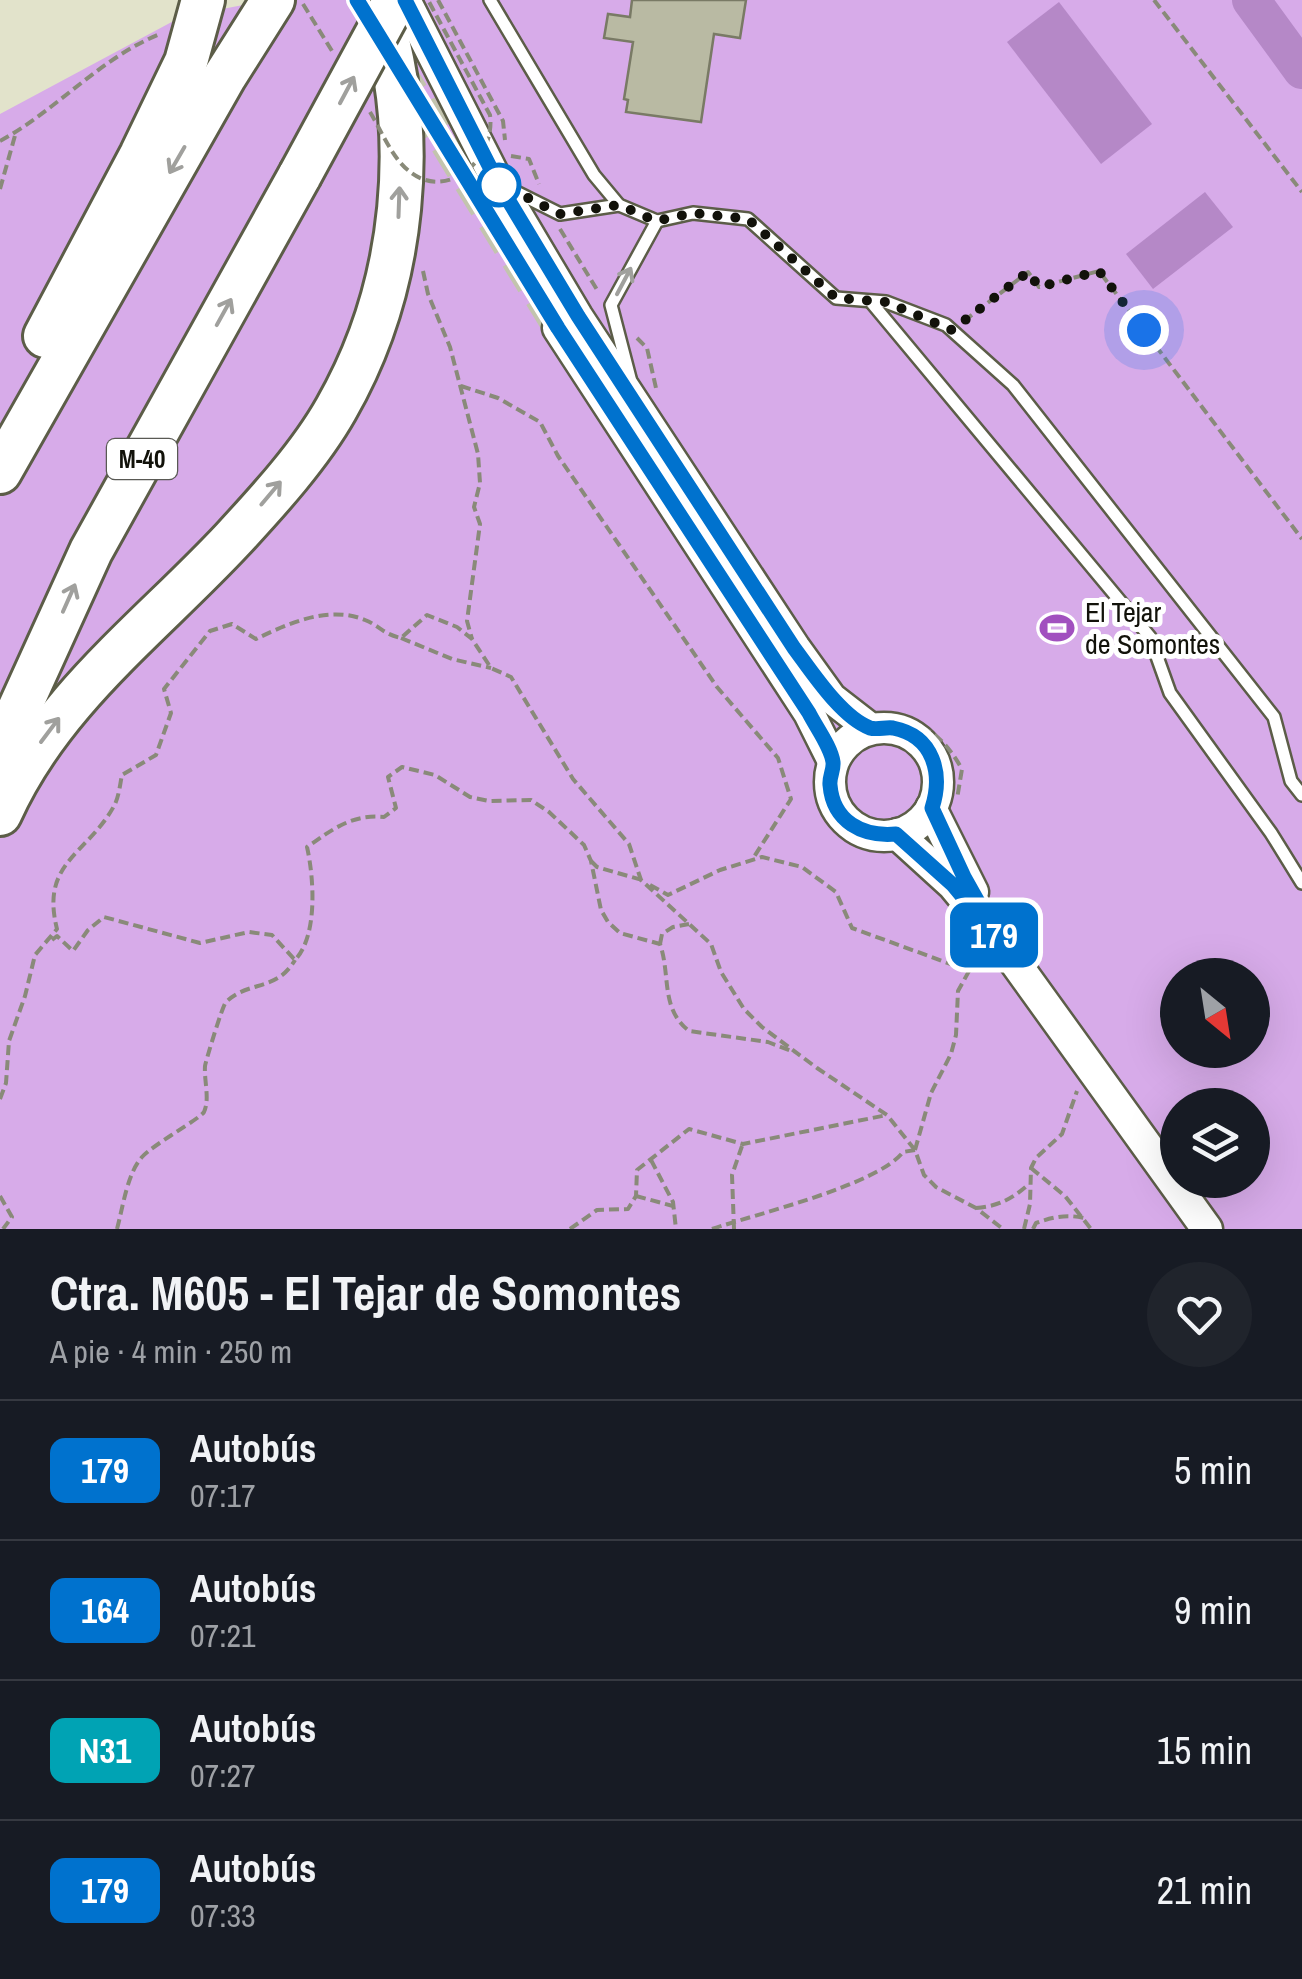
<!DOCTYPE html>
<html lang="es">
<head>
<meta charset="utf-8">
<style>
  body { margin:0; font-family:"Archivo Narrow",sans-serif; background:#20242c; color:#f1f3f6; height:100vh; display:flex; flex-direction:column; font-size:38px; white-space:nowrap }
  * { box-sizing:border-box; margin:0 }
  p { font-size:32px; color:#9ea1a6 }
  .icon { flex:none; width:55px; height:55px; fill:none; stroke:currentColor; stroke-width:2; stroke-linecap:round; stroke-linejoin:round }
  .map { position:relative; height:1229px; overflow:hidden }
  .panel { display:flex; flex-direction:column; background:#171b24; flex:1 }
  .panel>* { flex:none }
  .badge { padding:0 20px; border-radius:15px; font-size:35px; line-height:65px }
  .needle { width:65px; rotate:150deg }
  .fabs { position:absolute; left:1160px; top:958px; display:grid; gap:20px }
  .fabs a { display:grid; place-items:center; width:110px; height:110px; border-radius:50%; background:#171b24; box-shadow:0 10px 40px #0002; font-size:50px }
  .you { position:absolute; width:50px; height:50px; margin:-25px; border:8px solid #fff; border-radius:50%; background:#1a73e8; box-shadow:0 0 0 15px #1a73e833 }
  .map>.badge { position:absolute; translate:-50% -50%; box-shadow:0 0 0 5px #fff }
  .round { display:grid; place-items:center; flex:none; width:105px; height:105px; border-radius:52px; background:#20242c }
  .head { display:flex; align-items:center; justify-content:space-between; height:170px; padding:0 50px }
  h1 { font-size:48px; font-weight:700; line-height:75px }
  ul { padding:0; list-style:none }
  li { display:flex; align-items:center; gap:30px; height:140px; padding:0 50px; border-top:2px solid #363941 }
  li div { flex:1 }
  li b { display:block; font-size:38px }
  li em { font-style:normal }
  li .badge { min-width:110px; font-weight:700; text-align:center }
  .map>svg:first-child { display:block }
  .green { fill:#d7abe9; fill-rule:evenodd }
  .water { fill:#b588c7 }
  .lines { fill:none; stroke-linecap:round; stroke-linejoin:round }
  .river { stroke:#b588c7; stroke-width:38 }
  .building { fill:#b9baa3; stroke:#797a65; stroke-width:2.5 }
  .tertiary-tunnel { stroke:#c3c4ae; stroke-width:30; stroke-dasharray:30 15; stroke-linecap:butt }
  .service-casing { stroke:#5c5d48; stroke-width:16 }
  .tertiary-casing { stroke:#5c5d48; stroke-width:35 }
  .motorway-casing { stroke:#5c5d48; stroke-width:48 }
  .path { stroke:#898a79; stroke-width:4; stroke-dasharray:10 5; stroke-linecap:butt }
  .service { stroke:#fff; stroke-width:11 }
  .tertiary { stroke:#fff; stroke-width:30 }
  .motorway { stroke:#fff; stroke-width:42 }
  .motorway-bridge-casing { stroke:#5c5d48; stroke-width:48; stroke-linecap:butt }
  .path-bridge { stroke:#898a79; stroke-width:4; stroke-dasharray:10 5; stroke-linecap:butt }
  .motorway-bridge { stroke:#fff; stroke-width:42 }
  .oneway { stroke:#a0a09d }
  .line-casing { stroke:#fff; stroke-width:22 }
  .line { stroke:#0072ce; stroke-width:15 }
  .walk { stroke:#12120a; stroke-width:10; stroke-dasharray:0 18 }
  .stop-dot { fill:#fff; stroke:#0072ce; stroke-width:5 }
  .labels { text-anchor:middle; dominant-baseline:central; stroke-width:10; stroke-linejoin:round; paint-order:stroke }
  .shield { fill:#fff; stroke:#595954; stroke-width:2.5 }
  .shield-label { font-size:25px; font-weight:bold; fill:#12120a }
  .poi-label { font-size:28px; fill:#12120a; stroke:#fff; text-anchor:start }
</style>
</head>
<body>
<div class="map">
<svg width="1302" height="1229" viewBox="0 0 1302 1229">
  <rect width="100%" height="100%" fill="#e2e3cb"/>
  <!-- green -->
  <path class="green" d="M269,0H1302V1229H0V114L181,17ZM1178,975H1252V1050H1178ZM1178,1105H1252V1180H1178Z"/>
  <!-- water -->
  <g class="water">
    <path d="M1059,2L1152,124L1101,164L1007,42Z"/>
    <path d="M1205,192L1233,227L1153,289L1126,254Z"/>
  </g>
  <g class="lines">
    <!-- river -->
    <path class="river" d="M1251,0L1302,70"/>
  </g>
  <!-- building -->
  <path class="building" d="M632,0H746L740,38L714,34L701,122L626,112L628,100L624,99L633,42L604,38L608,14L630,17Z"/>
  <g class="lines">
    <!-- tertiary-tunnel -->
    <path class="tertiary-tunnel" d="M398,67L558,328"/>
    <!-- service casing -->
    <g class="service-casing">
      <g id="service">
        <path d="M490,0L594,175L619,205L657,221L693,213L748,219L836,298L886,302L946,325L1013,385L1274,717L1291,781L1302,795"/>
        <path d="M510,189L560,214L619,205"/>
        <path d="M871,302L1150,637L1170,693L1271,833L1302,883"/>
        <path d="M630,378L611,305L657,221"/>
      </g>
    </g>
    <!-- tertiary casing -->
    <g class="tertiary-casing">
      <g id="tertiary">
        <path d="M405,0L498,183L577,316L795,648L831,698L871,729"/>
        <path d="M558,328L809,713L833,761"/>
        <circle cx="884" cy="782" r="54"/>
        <path d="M931,808L973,892"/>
        <path d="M897,834L953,885L1001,943L1207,1229"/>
      </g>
    </g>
    <!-- motorway casing -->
    <g class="motorway-casing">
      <g id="motorway">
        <path d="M45,336L141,155L186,62L203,0"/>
        <path d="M0,472L225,76L273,0"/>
        <path d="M0,751L91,551L300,175"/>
        <path d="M0,814C51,700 150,628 233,539C269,500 310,455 336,409C406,287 421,132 376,0"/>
      </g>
    </g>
    <!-- path -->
    <g class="path">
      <path d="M438,0L503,121L505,140"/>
      <path d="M1154,0L1302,192"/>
      <path d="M303,4L332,51"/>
      <path d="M0,141C57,110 100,58 160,34"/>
      <path d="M511,156L529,159L539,184"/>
      <path d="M0,189L16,132"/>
      <path d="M560,229L599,293"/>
      <path d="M423,271L428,294L450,347L478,454L480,483L474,507L480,524L467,621L472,639"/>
      <path d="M964,321L1028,272L1039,287L1099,271L1302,539"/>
      <path d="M637,338L647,348L656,388"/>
      <path d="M461,386L498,398L540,422L558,456L717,687L778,758L791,799L752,860"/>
      <path d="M401,638L452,659L491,668"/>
      <path d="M893,718C930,728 942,735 962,769L957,799"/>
      <path d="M591,861L597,867L642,880"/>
      <path d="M650,885L668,895L720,870L762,857L802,867L836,892L852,928L967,970"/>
      <path d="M52,940L57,936L73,951L88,930L104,917L200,943L249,932L272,935L295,960C318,936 314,878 307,847C333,829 352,814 384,817L396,808L388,777L402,767L435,775L470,797L489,801L531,800L549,812L584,845L591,861L601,910L608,922L620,933L660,944C671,976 660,1008 689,1031L768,1042L794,1052"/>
      <path d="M660,944L662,934L673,927L689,924"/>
      <path d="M0,1099L6,1083L9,1041L25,996L35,955L57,929C40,862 87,855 114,806C119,797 120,784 122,775L156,755L171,713L164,689L210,631L232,624L256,639C289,623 329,605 365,620C380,626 383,634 401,638L427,615L457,627L472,639L491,668L511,677L573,779L629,844L641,880L711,944L721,972L744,1009L762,1027L817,1068L887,1115L915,1150L924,1175L936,1187L976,1208L1003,1229"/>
      <path d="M915,1150L931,1093L951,1054L956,1035L958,991L979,953"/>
      <path d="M651,1160L673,1202L676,1229"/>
      <path d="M1031,1168L1065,1196L1091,1229"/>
      <path d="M0,1196L12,1217L3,1229"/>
      <path d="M636,1196L673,1206"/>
      <path d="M976,1208C999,1206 1012,1199 1029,1184"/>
      <path d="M117,1229C123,1207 127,1174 142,1157C154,1144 201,1118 204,1112C210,1099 204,1081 205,1066C206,1060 223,1004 226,1002C249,980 276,992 295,960"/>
      <path d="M570,1229L597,1210L628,1209L636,1196L637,1170L689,1129L743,1144L887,1115"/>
      <path d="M712,1229C756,1214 878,1185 903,1152L915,1150"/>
      <path d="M734,1229L732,1175L742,1146"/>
      <path d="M1024,1229L1030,1204L1031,1168L1036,1158L1062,1134L1077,1091"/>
      <path d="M1033,1229L1036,1223C1053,1217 1066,1214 1084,1218"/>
    </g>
    <!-- service -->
    <use href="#service" class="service"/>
    <!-- tertiary -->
    <use href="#tertiary" class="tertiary"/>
    <!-- motorway -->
    <use href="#motorway" class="motorway"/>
    <!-- motorway-bridge casing -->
    <g class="motorway-bridge-casing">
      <path id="motorway-bridge" d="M300,175L395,0"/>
    </g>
    <!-- path-bridge -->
    <path class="path-bridge" d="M370,112C381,130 392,158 409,171C446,202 496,160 490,115L428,0"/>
    <!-- motorway-bridge -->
    <use href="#motorway-bridge" class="motorway-bridge"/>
  </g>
  <!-- one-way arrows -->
  <defs><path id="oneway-shaft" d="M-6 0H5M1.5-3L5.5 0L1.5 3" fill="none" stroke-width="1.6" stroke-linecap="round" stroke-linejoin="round" transform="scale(2.5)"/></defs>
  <g class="oneway">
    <use href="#oneway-shaft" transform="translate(347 90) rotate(-62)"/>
    <use href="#oneway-shaft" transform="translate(177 160) rotate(120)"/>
    <use href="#oneway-shaft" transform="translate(399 202) rotate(-88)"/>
    <use href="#oneway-shaft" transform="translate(624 281) rotate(-62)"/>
    <use href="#oneway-shaft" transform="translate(224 312) rotate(-61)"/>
    <use href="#oneway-shaft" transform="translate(271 493) rotate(-50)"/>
    <use href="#oneway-shaft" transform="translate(69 598) rotate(-66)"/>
    <use href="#oneway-shaft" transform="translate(50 730) rotate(-53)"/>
  </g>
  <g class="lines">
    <!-- line casing -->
    <g class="line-casing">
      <path id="line" d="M357,0L558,328L809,713C816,727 831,747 833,762C834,770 829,777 830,785C833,822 863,837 896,834L953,885L1001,943L964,877L932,808C943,774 934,736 893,728C886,727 877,730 870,728C841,717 812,672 794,648L578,316L498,183L405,0"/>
    </g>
    <!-- line -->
    <use href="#line" class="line"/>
    <!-- walk -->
    <path class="walk" d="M499,185L498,183L560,214L619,205L656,221L693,213L748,219L836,298L886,302L952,330L1028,272L1039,287L1099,271L1144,330"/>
  </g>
  <!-- icons -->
  <defs>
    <g id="stadium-bare" transform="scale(2.7)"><path d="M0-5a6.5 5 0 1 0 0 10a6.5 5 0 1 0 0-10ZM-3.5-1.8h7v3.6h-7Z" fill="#a150bf" stroke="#fff" stroke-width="2.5" paint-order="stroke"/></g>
  </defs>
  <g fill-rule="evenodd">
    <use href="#stadium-bare" x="1057" y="628"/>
  </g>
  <!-- markers -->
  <circle class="stop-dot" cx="499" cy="185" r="20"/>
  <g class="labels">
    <!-- shield labels -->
    <rect class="shield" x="107" y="439" width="70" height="40" rx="8"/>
    <g class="shield-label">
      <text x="142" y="459">M-40</text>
    </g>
    <!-- poi labels -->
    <g class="poi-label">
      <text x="1085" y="612">El Tejar<tspan x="1085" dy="32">de Somontes</tspan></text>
    </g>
  </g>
</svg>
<div class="fabs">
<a><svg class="needle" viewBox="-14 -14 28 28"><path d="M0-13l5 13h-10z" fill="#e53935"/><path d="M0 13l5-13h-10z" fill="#9ea1a6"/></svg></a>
<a><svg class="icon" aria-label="layers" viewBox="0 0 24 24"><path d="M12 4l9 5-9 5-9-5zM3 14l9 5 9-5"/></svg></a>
</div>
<div class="you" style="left:1144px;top:330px"></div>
<b class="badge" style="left:994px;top:935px;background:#0072ce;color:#fff">179</b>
</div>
<section class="panel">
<div class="head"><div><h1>Ctra. M605 - El Tejar de Somontes</h1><p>A pie · 4 min · 250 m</p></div><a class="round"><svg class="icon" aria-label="heart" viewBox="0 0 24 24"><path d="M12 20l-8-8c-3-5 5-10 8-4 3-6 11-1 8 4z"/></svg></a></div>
<ul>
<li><span class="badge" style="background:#0072ce;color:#fff">179</span><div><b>Autobús</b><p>07:17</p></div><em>5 min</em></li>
<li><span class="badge" style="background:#0072ce;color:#fff">164</span><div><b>Autobús</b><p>07:21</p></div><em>9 min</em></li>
<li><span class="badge" style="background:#00a3b4;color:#fff">N31</span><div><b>Autobús</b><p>07:27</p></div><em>15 min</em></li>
<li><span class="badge" style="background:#0072ce;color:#fff">179</span><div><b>Autobús</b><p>07:33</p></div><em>21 min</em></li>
</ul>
</section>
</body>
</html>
